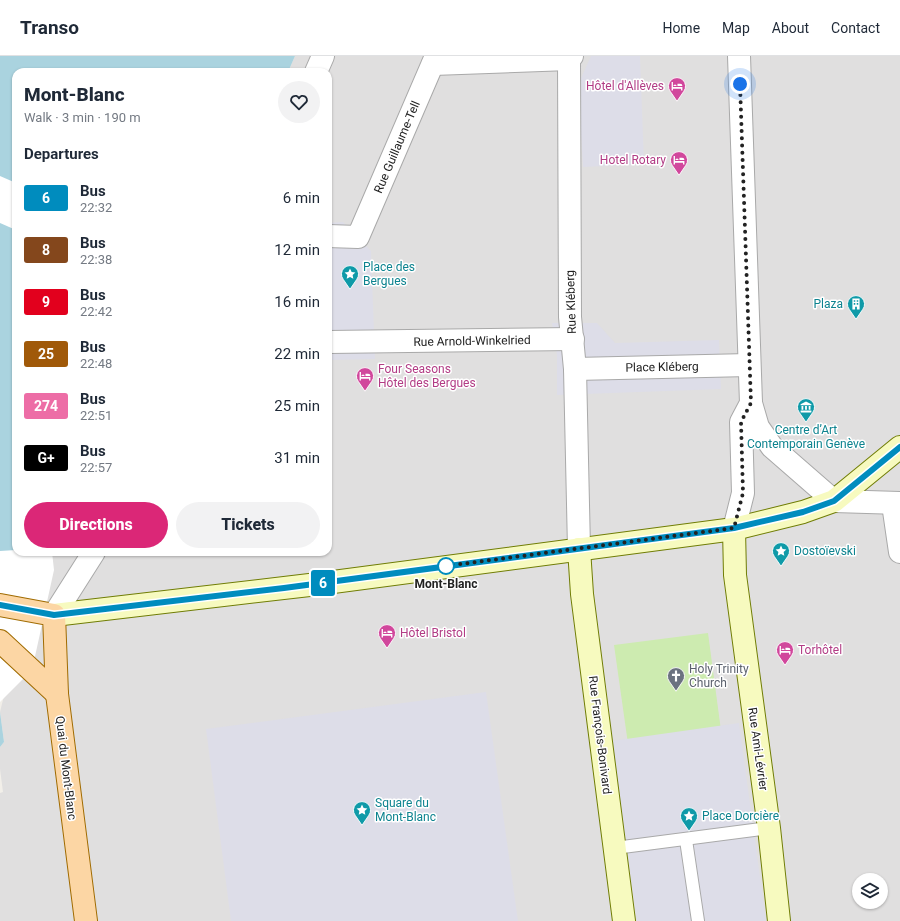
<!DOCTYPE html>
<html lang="en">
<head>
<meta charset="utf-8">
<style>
  body { margin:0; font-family:Roboto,sans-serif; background:#f2f2f3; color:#1f2937; height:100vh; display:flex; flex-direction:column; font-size:15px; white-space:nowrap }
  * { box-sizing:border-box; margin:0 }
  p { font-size:13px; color:#747a83 }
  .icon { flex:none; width:22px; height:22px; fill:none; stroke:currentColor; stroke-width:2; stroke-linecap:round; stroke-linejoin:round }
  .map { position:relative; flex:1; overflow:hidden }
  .panel { position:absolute; left:12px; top:12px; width:320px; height:488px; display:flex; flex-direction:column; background:#fff; border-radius:12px; box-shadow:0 1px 3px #0004 }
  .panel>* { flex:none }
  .badge { padding:0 8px; border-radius:3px; font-size:14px; line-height:26px }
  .buttons { position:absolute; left:852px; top:817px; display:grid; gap:8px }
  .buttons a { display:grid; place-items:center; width:36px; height:36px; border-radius:50%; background:#fff; box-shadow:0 1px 3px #0004; font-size:20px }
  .you { position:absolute; width:20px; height:20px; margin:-10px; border:3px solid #fff; border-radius:50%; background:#1a73e8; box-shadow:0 0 0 6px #1a73e833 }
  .map>.badge { position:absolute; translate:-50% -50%; box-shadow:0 0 0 2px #fff }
  h2 { padding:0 12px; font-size:15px; line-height:36px }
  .round { display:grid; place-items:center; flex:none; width:42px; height:42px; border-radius:21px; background:#f2f2f3 }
  .head { display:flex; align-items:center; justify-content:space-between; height:68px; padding:0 12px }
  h1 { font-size:19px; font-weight:800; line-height:30px }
  .cta { display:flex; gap:8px; margin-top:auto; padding:8px 12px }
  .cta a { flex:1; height:46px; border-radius:24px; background:#db2777; color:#fff; font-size:16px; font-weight:800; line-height:46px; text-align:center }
  .cta a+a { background:#f2f2f3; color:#1f2937 }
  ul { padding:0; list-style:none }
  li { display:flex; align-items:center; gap:12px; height:52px; padding:0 12px }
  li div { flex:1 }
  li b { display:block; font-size:15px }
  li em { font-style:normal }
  li .badge { min-width:44px; font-weight:700; text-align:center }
  header { display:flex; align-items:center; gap:24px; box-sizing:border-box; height:56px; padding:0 20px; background:#fff; border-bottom:1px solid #e0e1e3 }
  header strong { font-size:19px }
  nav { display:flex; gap:22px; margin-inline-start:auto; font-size:14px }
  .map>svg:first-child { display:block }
  .residential { fill:#e0dfdf; fill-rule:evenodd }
  .grass { fill:#cdebb0 }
  .plaza { fill:#dddde8 }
  .water { fill:#aad3df }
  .pier { fill:#fff }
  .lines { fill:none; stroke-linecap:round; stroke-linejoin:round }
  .lane-casing { stroke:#a9a9a9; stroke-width:14 }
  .street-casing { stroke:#a9a9a9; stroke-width:24 }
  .secondary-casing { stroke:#707d05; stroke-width:24 }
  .primary-casing { stroke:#a06b00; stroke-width:24 }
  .lane { stroke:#fff; stroke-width:12 }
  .street { stroke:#fff; stroke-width:22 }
  .secondary { stroke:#f7fabf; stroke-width:22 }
  .primary { stroke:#fcd6a4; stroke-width:22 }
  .line-casing { stroke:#fff; stroke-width:9 }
  .line { stroke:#008cbe; stroke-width:6 }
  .walk { stroke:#222; stroke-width:4; stroke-dasharray:0 7.2 }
  .stop-dot { fill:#fff; stroke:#008cbe; stroke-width:2 }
  .labels { text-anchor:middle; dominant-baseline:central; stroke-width:3; stroke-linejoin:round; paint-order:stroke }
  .hotel-label { font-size:12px; fill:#b23c85; stroke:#fff; text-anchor:start }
  .street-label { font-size:12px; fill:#222; stroke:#fff }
  .culture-label { font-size:12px; fill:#0d838f; stroke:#fff; text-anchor:start }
  .stop-label { font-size:12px; font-weight:bold; fill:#222; stroke:#fff }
  .worship-label { font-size:12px; fill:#5b616d; stroke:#fff; text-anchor:start }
</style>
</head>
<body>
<header>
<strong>Transo</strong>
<nav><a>Home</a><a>Map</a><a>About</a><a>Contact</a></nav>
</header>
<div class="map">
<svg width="900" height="865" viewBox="0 0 900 865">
  <rect width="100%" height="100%" fill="#f2efe9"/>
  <!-- residential -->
  <path class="residential" d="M295,0H900V865H0V737L3,736L0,713V691L4,686L0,656L14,599L45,496H328V16H288ZM859,824H881V846H859Z"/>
  <!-- grass -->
  <path class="grass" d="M708,577L724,697L631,709L614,589Z"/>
  <!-- plaza -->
  <g class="plaza">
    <path d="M591,0H640L644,108L583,111L578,29Z"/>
    <path d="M343,166L371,195L375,303L328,304V167Z"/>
    <path d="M552,267H597L615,287L719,284L721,333L557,339V299Z"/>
    <path d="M486,636L518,865H231L206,673Z"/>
    <path d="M739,667L766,865H637L612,685Z"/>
  </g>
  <!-- water -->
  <g class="water">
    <path d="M0,0H295L288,16H16V496L0,581Z"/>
    <path d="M0,656L4,686L0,691Z"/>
  </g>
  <!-- pier -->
  <g class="pier">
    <path d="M0,120L16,127V174L0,167Z"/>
    <path d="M16,494V496H52L54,514L32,614L0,646V495Z"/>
  </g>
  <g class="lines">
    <!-- lane casing -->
    <g class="lane-casing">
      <g id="lane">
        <path d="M686,784L698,865"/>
        <path d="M615,792L769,772"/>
      </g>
    </g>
    <!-- street casing -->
    <g class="street-casing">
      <g id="street">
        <path d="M572,0L569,3L570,261L575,313L579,493"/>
        <path d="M433,8L569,3"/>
        <path d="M316,16L323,0"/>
        <path d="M328,180L358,181L436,0"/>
        <path d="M328,286L573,283"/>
        <path d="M575,313L749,309"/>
        <path d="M751,347L758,371L772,391L834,445L900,447"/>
        <path d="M893,448L900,496"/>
        <path d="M734,473L743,437L741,366L751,347L739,0"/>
        <path d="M54,559L94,496"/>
      </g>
    </g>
    <!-- secondary casing -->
    <g class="secondary-casing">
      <g id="secondary">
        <path d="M734,473L735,519L769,772L779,865"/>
        <path d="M579,493L582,538L624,865"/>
        <path d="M54,559L318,528L734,473L803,456L834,445L900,391"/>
      </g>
    </g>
    <!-- primary casing -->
    <g class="primary-casing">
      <g id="primary">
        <path d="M0,549L54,559L57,638L86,865"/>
        <path d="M0,585L57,638"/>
      </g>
    </g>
    <!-- lane -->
    <use href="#lane" class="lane"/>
    <!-- street -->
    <use href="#street" class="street"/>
    <!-- secondary -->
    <use href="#secondary" class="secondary"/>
    <!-- primary -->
    <use href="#primary" class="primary"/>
  </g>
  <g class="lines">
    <!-- line casing -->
    <g class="line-casing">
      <path id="line" d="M0,549L54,559L284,532L734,472L803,456L834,445L900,391"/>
    </g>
    <!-- line -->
    <use href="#line" class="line"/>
    <!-- walk -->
    <path class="walk" d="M446,510L734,472L743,437L741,366L751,347L740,28"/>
  </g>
  <!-- icons -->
  <defs>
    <g id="hotel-pin" transform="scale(0.9)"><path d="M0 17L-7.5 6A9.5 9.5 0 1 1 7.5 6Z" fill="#d1479c" stroke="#fff"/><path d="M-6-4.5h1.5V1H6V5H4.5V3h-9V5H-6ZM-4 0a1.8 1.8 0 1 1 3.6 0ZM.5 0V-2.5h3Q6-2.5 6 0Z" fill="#fff"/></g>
    <g id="sight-pin" transform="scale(0.9)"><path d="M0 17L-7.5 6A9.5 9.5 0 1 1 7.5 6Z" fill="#0f9aa8" stroke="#fff"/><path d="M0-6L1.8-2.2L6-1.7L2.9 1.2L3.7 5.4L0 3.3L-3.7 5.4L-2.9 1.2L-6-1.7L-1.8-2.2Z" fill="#fff"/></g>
    <g id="building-pin" transform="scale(0.9)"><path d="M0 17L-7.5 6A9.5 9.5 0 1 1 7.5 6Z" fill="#0f9aa8" stroke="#fff"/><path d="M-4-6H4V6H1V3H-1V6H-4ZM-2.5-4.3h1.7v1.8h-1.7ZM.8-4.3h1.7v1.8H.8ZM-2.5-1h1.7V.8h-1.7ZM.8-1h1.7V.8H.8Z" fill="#fff"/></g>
    <g id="museum-pin" transform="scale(0.9)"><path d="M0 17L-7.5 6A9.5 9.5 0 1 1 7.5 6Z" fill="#0f9aa8" stroke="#fff"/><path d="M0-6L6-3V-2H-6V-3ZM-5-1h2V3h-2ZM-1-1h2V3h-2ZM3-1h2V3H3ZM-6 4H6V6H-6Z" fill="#fff"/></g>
    <g id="church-pin" transform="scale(0.9)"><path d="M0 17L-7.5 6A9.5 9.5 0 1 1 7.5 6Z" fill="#6b7280" stroke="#fff"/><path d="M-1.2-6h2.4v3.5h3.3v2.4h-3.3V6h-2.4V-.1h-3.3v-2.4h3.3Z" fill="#fff"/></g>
  </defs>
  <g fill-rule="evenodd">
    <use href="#hotel-pin" x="677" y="30"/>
    <use href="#hotel-pin" x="679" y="104"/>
    <use href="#sight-pin" x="350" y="218"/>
    <use href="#building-pin" x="856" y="248"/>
    <use href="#hotel-pin" x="365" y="320"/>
    <use href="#museum-pin" x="806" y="351"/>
    <use href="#sight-pin" x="781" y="495"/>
    <use href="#hotel-pin" x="387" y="577"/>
    <use href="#hotel-pin" x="785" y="594"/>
    <use href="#church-pin" x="676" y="620"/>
    <use href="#sight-pin" x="362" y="754"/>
    <use href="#sight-pin" x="689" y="760"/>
  </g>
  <!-- markers -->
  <circle class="stop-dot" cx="446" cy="510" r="8"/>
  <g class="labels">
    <!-- hotel labels -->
    <g class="hotel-label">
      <text x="664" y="30" text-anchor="end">Hôtel d'Allèves</text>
      <text x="666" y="104" text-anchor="end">Hotel Rotary</text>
      <text x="378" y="313">Four Seasons<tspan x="378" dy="14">Hôtel des Bergues</tspan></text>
      <text x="400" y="577">Hôtel Bristol</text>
      <text x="798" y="594">Torhôtel</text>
    </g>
    <!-- street labels -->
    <g class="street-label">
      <text transform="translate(397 91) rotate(-67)">Rue Guillaume-Tell</text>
      <text transform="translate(571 246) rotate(-92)">Rue Kléberg</text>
      <text transform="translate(472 285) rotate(-1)">Rue Arnold-Winkelried</text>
      <text transform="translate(662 311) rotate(-1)">Place Kléberg</text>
      <text transform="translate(600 679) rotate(83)">Rue François-Bonivard</text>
      <text transform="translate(758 693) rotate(82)">Rue Ami-Lévrier</text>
      <text transform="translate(66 712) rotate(83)">Quai du Mont-Blanc</text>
    </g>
    <!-- culture labels -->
    <g class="culture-label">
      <text x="363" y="211">Place des<tspan x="363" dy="14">Bergues</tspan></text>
      <text x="843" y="248" text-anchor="end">Plaza</text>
      <text x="806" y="374" text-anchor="middle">Centre d’Art<tspan x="806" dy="14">Contemporain Genève</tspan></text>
      <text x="794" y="495">Dostoïevski</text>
      <text x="375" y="747">Square du<tspan x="375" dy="14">Mont-Blanc</tspan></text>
      <text x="702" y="760">Place Dorcière</text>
    </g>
    <!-- stop labels -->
    <g class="stop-label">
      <text x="446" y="528">Mont-Blanc</text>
    </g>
    <!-- worship labels -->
    <g class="worship-label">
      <text x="689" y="613">Holy Trinity<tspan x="689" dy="14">Church</tspan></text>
    </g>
  </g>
</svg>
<div class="buttons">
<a><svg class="icon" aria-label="layers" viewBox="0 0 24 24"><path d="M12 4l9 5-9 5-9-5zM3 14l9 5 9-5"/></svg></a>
</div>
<div class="you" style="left:740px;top:28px"></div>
<b class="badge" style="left:323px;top:527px;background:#008cbe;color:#fff">6</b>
<section class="panel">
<div class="head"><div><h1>Mont-Blanc</h1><p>Walk · 3 min · 190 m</p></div><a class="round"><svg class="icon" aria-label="heart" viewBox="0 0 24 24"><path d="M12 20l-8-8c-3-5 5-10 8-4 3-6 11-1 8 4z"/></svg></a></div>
<h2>Departures</h2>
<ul>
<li><span class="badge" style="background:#008cbe;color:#fff">6</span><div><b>Bus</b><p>22:32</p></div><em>6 min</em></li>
<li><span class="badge" style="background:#84471c;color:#fff">8</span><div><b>Bus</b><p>22:38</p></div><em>12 min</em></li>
<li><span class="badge" style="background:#e2001d;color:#fff">9</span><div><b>Bus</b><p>22:42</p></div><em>16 min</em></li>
<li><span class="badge" style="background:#a05909;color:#fff">25</span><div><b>Bus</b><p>22:48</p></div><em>22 min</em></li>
<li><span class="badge" style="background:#ed6da6;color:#fff">274</span><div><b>Bus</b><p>22:51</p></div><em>25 min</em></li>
<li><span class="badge" style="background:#000;color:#fff">G+</span><div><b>Bus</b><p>22:57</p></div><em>31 min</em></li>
</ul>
<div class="cta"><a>Directions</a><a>Tickets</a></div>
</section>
</div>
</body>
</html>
